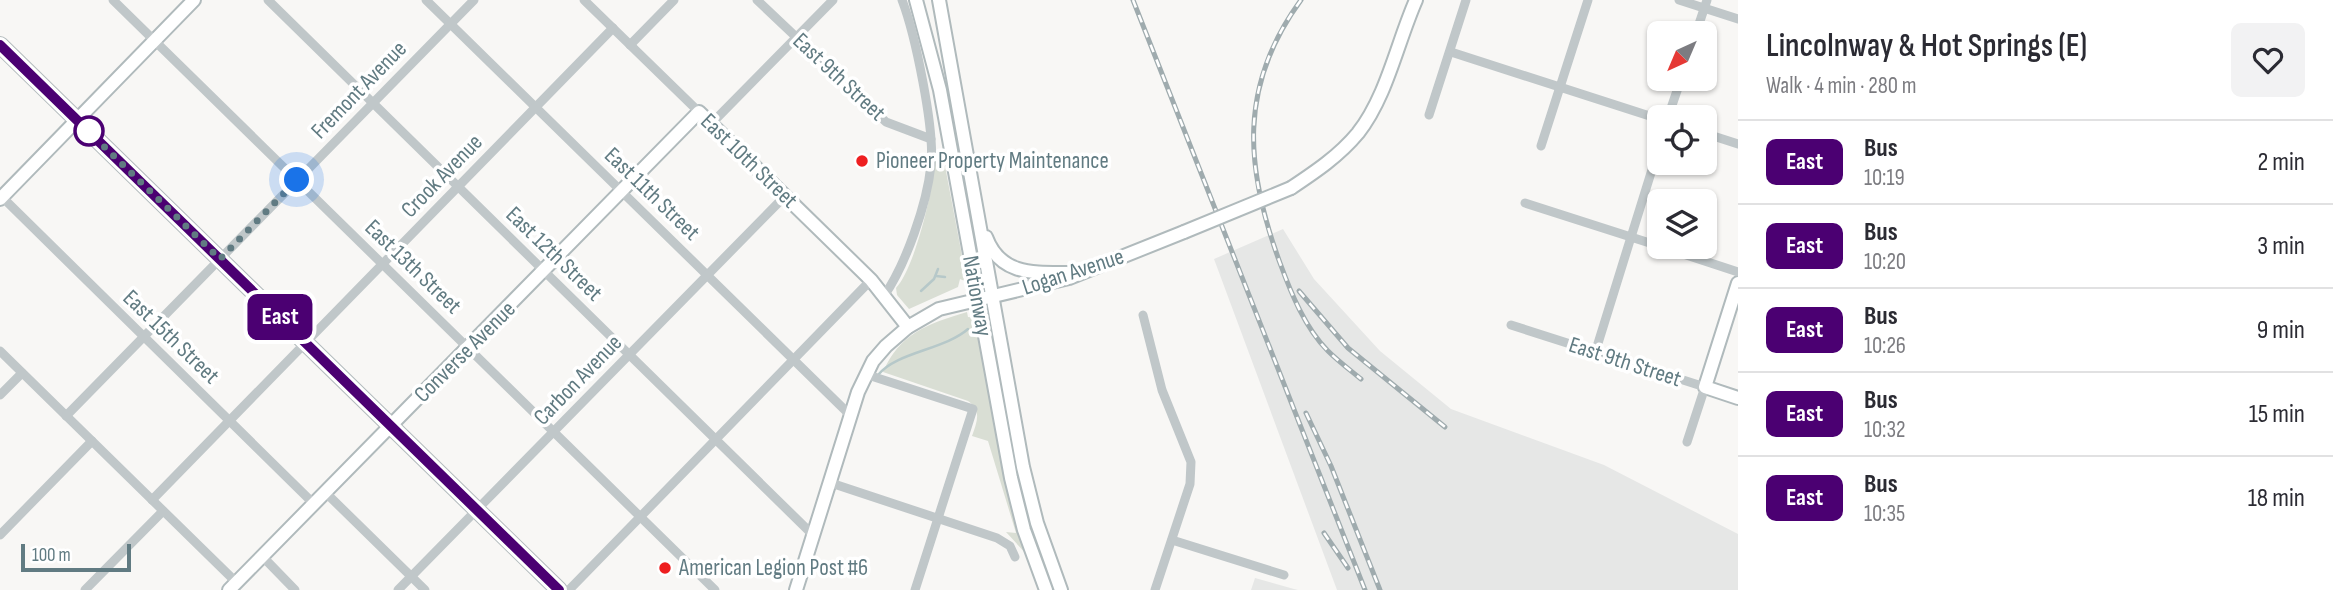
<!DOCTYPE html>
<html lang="en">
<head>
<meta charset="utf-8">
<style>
  body { margin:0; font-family:"Sofia Sans Condensed",sans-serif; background:#f2f2f3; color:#2b2b33; height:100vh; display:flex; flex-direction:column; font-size:26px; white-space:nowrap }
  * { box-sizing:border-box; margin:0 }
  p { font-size:23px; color:#7c7c81 }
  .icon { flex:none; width:38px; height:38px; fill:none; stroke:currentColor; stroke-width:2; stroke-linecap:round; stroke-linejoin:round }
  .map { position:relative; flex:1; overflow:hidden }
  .panel { display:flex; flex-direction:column; background:#fff; width:595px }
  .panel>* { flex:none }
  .badge { padding:0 14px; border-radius:10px; font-size:24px; line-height:46px }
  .needle { width:46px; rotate:224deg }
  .controls { position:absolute; left:1647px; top:21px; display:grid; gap:14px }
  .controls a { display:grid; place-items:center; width:70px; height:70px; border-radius:10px; background:#fff; box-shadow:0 2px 5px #0004; font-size:35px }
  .scale { position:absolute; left:21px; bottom:18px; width:110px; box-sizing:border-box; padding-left:7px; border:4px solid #617b82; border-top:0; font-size:19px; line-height:24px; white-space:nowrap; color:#617b82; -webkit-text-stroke:5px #fff; paint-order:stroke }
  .you { position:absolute; width:35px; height:35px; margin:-18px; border:5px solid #fff; border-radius:50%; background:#1a73e8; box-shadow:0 0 0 10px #1a73e833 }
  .map>.badge { position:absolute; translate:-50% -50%; box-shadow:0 0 0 4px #fff }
  .round { display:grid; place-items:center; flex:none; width:74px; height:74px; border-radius:10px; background:#f2f2f3 }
  .overview { display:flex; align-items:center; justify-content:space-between; height:119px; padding:0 28px }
  h1 { font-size:33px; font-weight:600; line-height:52px }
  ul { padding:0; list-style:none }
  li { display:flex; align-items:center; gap:21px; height:84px; padding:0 28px; border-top:2px solid #e1e1e2 }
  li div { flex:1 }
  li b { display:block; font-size:26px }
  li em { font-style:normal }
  li .badge { min-width:77px; font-weight:700; text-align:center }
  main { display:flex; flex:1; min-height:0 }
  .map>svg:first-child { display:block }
  .built { fill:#e6e7e6 }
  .green { fill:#d9ded4 }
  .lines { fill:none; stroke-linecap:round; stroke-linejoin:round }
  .stream { stroke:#b6c8c9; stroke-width:2.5 }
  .secondary-casing { stroke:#b0babc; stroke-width:16 }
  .primary-casing { stroke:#b3bbbd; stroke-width:18 }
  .street { stroke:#c0c7c9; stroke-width:9 }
  .secondary { stroke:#fff; stroke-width:12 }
  .primary { stroke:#fff; stroke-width:14 }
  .rail-casing { stroke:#9fabae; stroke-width:5 }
  .rail { stroke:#fff; stroke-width:2.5; stroke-dasharray:8; stroke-linecap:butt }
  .secondary-bridge-casing { stroke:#b0babc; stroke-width:16; stroke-linecap:butt }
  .secondary-bridge { stroke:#fff; stroke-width:12 }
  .line-casing { stroke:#fff; stroke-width:16 }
  .line { stroke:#4b0072; stroke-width:10 }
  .walk { stroke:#617b82; stroke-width:7; stroke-dasharray:0 12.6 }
  .stop-dot { fill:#fff; stroke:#4b0072; stroke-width:3.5 }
  .poi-dot { fill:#ee1f20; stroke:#fff; stroke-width:2.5 }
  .labels { text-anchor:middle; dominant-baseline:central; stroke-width:7; stroke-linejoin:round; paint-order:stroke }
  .street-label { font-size:23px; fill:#617b82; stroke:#fff }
  .poi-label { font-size:23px; fill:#617b82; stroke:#fff; text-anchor:start }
</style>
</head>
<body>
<main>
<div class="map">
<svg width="1738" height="590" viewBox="0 0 1738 590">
  <rect width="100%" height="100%" fill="#f8f7f5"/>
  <!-- built -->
  <g class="built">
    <path d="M1283,229L1314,279L1380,351L1451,409L1604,465L1738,534V590H1337L1214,259Z"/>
    <path d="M1255,578L1294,589L1298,590H1251Z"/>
  </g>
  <!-- green -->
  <g class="green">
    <path d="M935,156L940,157L942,165L945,166L967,282L960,279L958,287L909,309L897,295L896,288C915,268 935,185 935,156Z"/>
    <path d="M967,312L968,317L977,318L1028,556L1006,532L1016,533L988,441L972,436C977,422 982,410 968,401L883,372C899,334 927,324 967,312Z"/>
  </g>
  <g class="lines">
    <!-- stream -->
    <g class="stream">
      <path d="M936,276L945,277"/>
      <path d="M921,291L934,279L938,269"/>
      <path d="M878,375C896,352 944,350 968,329"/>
    </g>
    <!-- secondary casing -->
    <g class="secondary-casing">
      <g id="secondary">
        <path d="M916,0L940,90L1011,478L1024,530L1046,590"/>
        <path d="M939,0L1023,467L1037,523L1061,590"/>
        <path d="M1291,188C1315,172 1339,156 1358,133C1387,96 1397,43 1416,0"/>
        <path d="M0,199L194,0"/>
        <path d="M986,237C1000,275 1033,273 1067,273"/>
        <path d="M1738,283L1705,387L1738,398"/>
        <path d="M229,590L699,112L871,280L908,327"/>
        <path d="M796,590L858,392L873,361L886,346L908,327L939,309L1069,278L1184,232"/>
      </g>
    </g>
    <!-- primary casing -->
    <g class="primary-casing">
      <path id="primary" d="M0,45L559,590"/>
    </g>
    <!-- street -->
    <g class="street">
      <path d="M113,0L715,590"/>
      <path d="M268,0L814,536"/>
      <path d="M426,0L850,415"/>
      <path d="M584,0L699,112"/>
      <path d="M757,0L886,122L931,139"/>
      <path d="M1679,0L1738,19"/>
      <path d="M1696,33L1707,0"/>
      <path d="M630,45L674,0"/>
      <path d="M1451,52L1659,119"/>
      <path d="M1429,115L1466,0"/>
      <path d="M1668,117L1681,79"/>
      <path d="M711,124L833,0"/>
      <path d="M1704,133L1738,144"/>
      <path d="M1541,146L1588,0"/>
      <path d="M2,197L314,504"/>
      <path d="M1525,203L1659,246"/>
      <path d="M1662,247L1738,272"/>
      <path d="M884,296C906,264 927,204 931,165C935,129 915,34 902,0"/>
      <path d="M1143,315L1162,390L1191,462L1190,484L1155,590"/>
      <path d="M1511,325L1705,387L1687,442"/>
      <path d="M0,351L237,583"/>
      <path d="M1595,353L1659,147"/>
      <path d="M865,374L973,409L915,590"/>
      <path d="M0,395L22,373"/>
      <path d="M66,416L474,0"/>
      <path d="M831,483L997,538L1010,546L1015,557"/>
      <path d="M325,492L425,590"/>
      <path d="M152,500L613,28"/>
      <path d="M0,535L92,441"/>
      <path d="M1172,540L1284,575"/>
      <path d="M262,556L295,590"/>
      <path d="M85,590L163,511"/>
      <path d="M398,590L785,196"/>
      <path d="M569,590L871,280"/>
    </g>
    <!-- secondary -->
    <use href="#secondary" class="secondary"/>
    <!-- primary -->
    <use href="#primary" class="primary"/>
    <!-- rail casing -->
    <g class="rail-casing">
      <g id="rail">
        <path d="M1133,0L1365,590"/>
        <path d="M1301,0C1238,86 1245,168 1280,263C1291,293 1305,328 1328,351C1338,361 1350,370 1361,379"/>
        <path d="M1299,291L1348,348L1445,427"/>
        <path d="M1306,413L1331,466L1380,590"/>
        <path d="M1324,533L1348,568"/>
      </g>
    </g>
    <!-- rail -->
    <use href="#rail" class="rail"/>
    <!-- secondary-bridge casing -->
    <g class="secondary-bridge-casing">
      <path id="secondary-bridge" d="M1184,232L1291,188"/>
    </g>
    <!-- secondary-bridge -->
    <use href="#secondary-bridge" class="secondary-bridge"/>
  </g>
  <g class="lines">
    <!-- line casing -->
    <g class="line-casing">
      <path id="line" d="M0,45L559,590"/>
    </g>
    <!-- line -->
    <use href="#line" class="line"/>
    <!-- walk -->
    <path class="walk" d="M89,131L83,126L220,259L297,180"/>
  </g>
  <!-- markers -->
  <circle class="stop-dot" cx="89" cy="131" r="14"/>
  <g class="poi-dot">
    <circle cx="862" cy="161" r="7"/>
    <circle cx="665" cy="568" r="7"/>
  </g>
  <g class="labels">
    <!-- street labels -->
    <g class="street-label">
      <text transform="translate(839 77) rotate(43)">East 9th Street</text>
      <text transform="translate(359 90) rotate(-46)">Fremont Avenue</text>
      <text transform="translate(749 161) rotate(44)">East 10th Street</text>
      <text transform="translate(442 176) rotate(-46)">Crook Avenue</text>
      <text transform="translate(652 194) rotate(44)">East 11th Street</text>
      <text transform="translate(554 254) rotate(44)">East 12th Street</text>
      <text transform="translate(413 267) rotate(44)">East 13th Street</text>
      <text transform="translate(1073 272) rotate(-18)">Logan Avenue</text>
      <text transform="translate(977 296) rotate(80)">Nationway</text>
      <text transform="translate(171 337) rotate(44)">East 15th Street</text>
      <text transform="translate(465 352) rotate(-45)">Converse Avenue</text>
      <text transform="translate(1625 362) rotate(18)">East 9th Street</text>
      <text transform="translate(578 380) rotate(-46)">Carbon Avenue</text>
    </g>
    <!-- poi labels -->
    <g class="poi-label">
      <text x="876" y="161">Pioneer Property Maintenance</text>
      <text x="679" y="568">American Legion Post #6</text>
    </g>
  </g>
</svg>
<div class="controls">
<a><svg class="needle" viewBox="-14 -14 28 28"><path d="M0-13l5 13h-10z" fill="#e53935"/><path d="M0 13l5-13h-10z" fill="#7c7c81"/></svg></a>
<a><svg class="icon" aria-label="locate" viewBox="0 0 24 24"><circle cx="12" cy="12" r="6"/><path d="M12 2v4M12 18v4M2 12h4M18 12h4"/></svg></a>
<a><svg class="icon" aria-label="layers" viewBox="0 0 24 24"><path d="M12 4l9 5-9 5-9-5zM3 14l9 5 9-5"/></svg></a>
</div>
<div class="scale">100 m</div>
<div class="you" style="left:297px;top:180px"></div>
<b class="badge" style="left:280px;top:317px;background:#4b0072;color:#fff">East</b>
</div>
<section class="panel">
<div class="overview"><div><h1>Lincolnway &amp; Hot Springs (E)</h1><p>Walk · 4 min · 280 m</p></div><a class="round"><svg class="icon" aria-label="heart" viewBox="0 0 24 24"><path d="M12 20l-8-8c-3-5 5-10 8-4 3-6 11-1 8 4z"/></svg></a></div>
<ul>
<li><span class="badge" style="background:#4b0072;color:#fff">East</span><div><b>Bus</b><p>10:19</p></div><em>2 min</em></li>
<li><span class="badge" style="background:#4b0072;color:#fff">East</span><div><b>Bus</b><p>10:20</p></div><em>3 min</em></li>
<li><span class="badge" style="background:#4b0072;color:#fff">East</span><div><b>Bus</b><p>10:26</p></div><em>9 min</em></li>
<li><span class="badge" style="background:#4b0072;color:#fff">East</span><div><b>Bus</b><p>10:32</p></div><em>15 min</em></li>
<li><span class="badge" style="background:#4b0072;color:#fff">East</span><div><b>Bus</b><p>10:35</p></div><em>18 min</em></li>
</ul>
</section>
</main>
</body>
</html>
